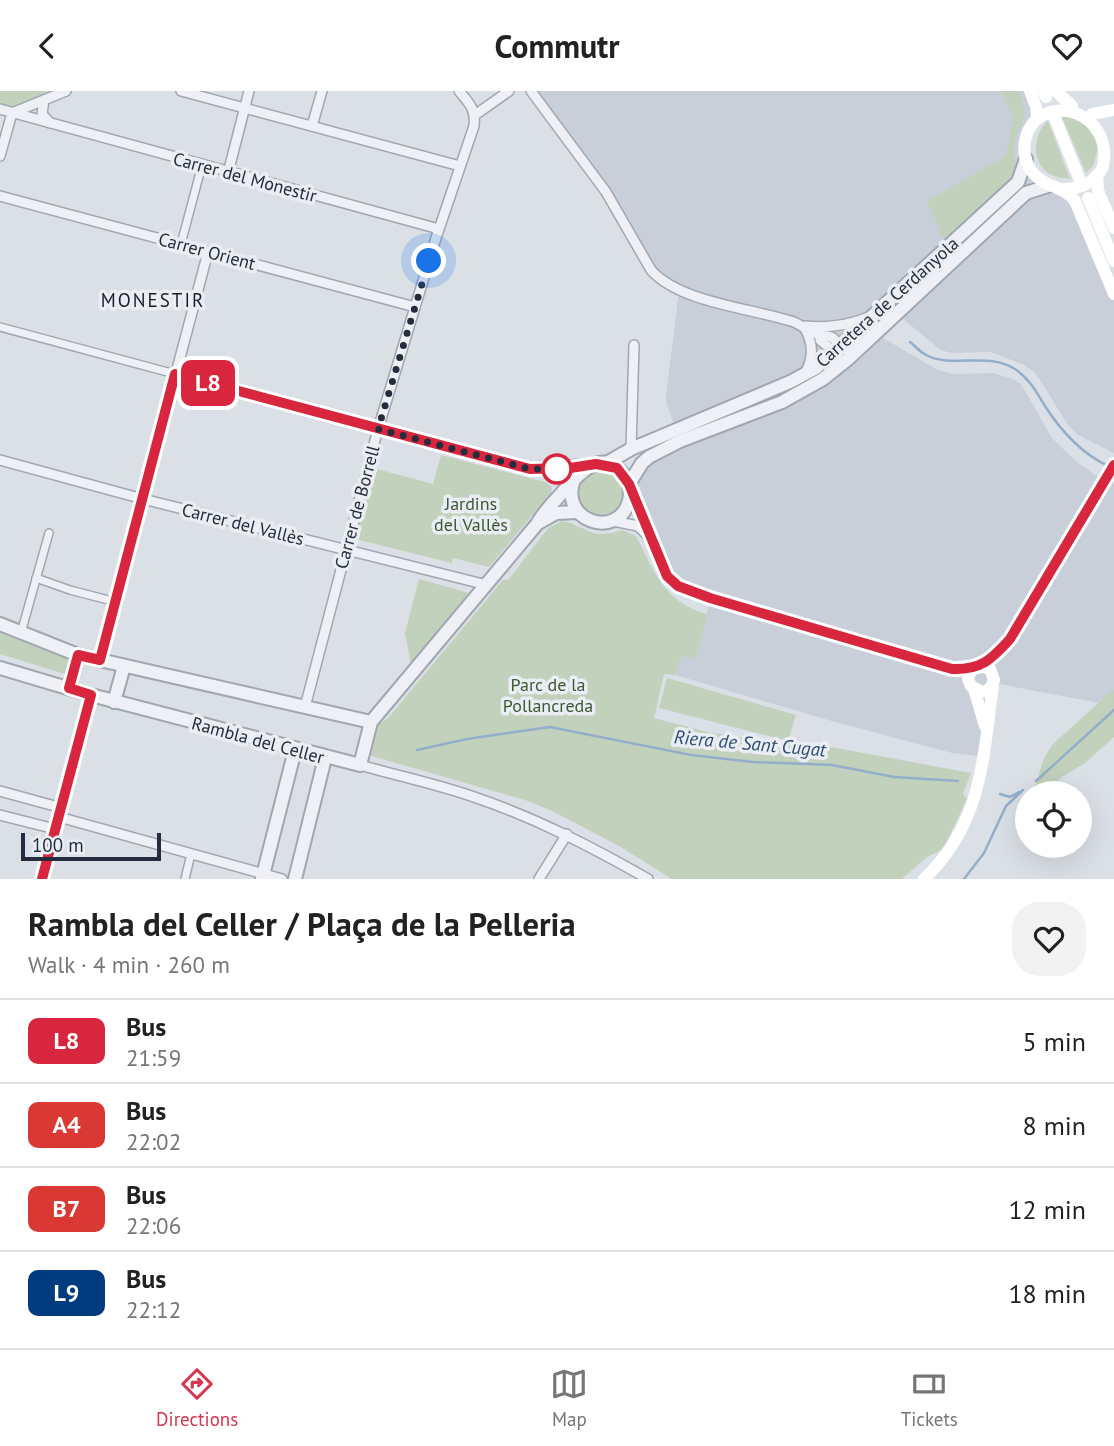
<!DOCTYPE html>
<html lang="en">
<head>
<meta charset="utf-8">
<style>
  body { margin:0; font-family:"PT Sans",sans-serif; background:#f2f2f2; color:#222; height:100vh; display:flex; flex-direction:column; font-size:26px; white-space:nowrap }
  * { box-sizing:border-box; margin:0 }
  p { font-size:23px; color:#767676 }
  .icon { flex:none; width:38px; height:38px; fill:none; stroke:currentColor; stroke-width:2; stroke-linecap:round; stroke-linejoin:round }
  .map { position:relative; height:788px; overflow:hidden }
  .sheet { display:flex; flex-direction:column; background:#fff; flex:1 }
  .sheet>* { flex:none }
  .badge { padding:0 14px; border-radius:10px; font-size:24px; line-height:46px }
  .fabs { position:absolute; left:1015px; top:690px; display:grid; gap:14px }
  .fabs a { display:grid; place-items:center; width:77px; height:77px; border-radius:50%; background:#fff; box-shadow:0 7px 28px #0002; font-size:35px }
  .scale { position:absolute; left:21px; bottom:18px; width:140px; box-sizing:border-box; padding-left:7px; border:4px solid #242d3d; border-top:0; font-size:19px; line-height:24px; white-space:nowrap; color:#242d3d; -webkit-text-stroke:5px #eaeef4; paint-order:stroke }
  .you { position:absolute; width:35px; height:35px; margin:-18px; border:5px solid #fff; border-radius:50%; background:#1a73e8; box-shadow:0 0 0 10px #1a73e833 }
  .map>.badge { position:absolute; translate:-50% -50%; box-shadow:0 0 0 4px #fff }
  .round { display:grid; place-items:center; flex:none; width:74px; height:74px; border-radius:28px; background:#f2f2f2 }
  .headline { display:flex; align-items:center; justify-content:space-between; height:119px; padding:0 28px }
  h1 { font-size:33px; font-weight:800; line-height:52px }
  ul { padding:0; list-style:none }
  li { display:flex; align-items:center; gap:21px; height:84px; padding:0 28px; border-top:2px solid #e0e0e0 }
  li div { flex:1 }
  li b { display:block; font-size:26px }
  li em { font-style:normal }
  li .badge { min-width:77px; font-weight:700; text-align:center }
  header { display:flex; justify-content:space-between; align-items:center; height:91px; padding:0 28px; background:#fff; font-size:32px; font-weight:800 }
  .tab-bar { display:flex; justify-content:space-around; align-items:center; height:98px; border-top:2px solid #e0e0e0; background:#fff; font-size:19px; color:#767676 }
  .tab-bar a { display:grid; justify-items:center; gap:4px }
  .tab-bar .current { color:#d6364e }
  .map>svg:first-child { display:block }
  .built { fill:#c9cfd9 }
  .green { fill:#c1d1bc }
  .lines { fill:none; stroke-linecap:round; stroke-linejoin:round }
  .stream { stroke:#93aeca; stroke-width:2.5 }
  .pedestrian-casing { stroke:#a0a7b1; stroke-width:10 }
  .minor-casing { stroke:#a0a7b1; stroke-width:12 }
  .tertiary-casing { stroke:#a0a7b1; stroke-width:16 }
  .pedestrian { stroke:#eef0f5; stroke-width:7 }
  .minor { stroke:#eef0f5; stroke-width:9 }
  .tertiary { stroke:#eef0f5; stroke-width:12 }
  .secondary { stroke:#fff; stroke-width:12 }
  .line-casing { stroke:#fff; stroke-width:16 }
  .line { stroke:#d7263d; stroke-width:10 }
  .walk { stroke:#242d3d; stroke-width:7; stroke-dasharray:0 12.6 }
  .stop-dot { fill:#fff; stroke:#d7263d; stroke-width:3.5 }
  .labels { text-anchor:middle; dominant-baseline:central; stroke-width:7; stroke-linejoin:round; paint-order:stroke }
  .street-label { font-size:18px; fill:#242d3d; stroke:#eaeef4 }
  .park-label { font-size:18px; fill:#395a31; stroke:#eaeef4 }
  .neighbourhood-label { font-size:19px; letter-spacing:2px; fill:#171f2e; stroke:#eaeef4 }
  .water-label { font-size:19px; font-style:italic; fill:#2c4c73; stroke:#eaeef4 }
</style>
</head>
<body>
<header><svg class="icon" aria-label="back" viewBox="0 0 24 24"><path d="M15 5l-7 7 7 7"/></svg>Commutr<svg class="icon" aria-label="heart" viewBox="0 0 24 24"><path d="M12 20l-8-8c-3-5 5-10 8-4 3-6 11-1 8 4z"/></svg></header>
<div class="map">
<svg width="1114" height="788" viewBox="0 0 1114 788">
  <rect width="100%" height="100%" fill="#dbe0e7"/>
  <!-- built -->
  <path class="built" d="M531,0H1030L1036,16L1030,35L1028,75L1064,98L1114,203V362L1078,344L1067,333L1042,292L1035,282L1024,274L991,261L951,262L941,259L903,228L883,247L938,279L952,283L993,282L1013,288L1021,293L1052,347L1061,356L1078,372L1097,385L1105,389H1114V598L1099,612L999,593L994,589L985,666L952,662L835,631L675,584L682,564L696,567L710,508L667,485L630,399L635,383L680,350L667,314L666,304L679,199L659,188L624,128Z"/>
  <!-- green -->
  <g class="green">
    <path d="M0,0H47L49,7L12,22L0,18Z"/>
    <path d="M1001,0H1019L1025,22L1014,54L1016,79L1004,94L949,147L942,145L927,110L1006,65L1013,27Z"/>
    <path d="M1073,24L1082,27L1099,54L1093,75L1086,82L1062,26Z"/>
    <path d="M1048,30L1070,88C1062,87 1054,86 1048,82C1031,70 1033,42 1048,30Z"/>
    <path d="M441,364L545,391L552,396L551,402L489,476L453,467L452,472L355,448L373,377L433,393Z"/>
    <circle cx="601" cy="402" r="24"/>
    <path d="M562,430C588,435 589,450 622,439L636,445C655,481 663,511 707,523L696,567L682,565L675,584L664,583L654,627L707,641L768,650L815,653L971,682L963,703L967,708L943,758L927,766L902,788H672L619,755L554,721L528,710L368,664L375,635L388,627L503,489L509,488L548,437Z"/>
    <path d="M419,488L469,502L411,574L405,542Z"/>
    <path d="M0,537L34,554L72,569L68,584L0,563Z"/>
    <path d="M667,587L796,624L788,650L659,617Z"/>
    <path d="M1114,598V646L1085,672L1062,686L1045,702H1033L1044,667L1052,654Z"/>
  </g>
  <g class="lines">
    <!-- stream -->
    <g class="stream">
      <path d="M910,251C915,255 920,261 926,264C953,278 986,260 1015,278C1029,287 1037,302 1045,315C1061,340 1080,361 1106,374"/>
      <path d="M417,659L467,648L550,636L691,664L753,671L832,674L894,686L958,690"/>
      <path d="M1036,690L1114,619"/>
      <path d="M1000,703L1010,706L1019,701"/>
      <path d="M964,788L984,762L1006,715L1023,699"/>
    </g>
    <!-- pedestrian casing -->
    <g class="pedestrian-casing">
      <g id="pedestrian">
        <path d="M181,153L202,74"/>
        <path d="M0,236L175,283"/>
        <path d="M36,487L70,499L116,511"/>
        <path d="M21,542L49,442"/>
        <path d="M185,788L191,763"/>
      </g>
    </g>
    <!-- minor casing -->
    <g class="minor-casing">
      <g id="minor">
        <path d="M181,0L460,75"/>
        <path d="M531,0L606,101L651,179C679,211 749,217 791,230C801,233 810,242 820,244C826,246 830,243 835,249C843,259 836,271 829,278"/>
        <path d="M44,9L42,23L50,32"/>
        <path d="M0,18L439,138"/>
        <path d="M12,22L66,0"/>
        <path d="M475,24L509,0"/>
        <path d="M312,35L322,0"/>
        <path d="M0,65L12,22"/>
        <path d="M228,82L249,0"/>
        <path d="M0,105L415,216"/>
        <path d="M805,235C826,237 846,235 866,227"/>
        <path d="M804,236C813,251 814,267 805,282"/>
        <path d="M820,244V249L832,259L848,258L860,250"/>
        <path d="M631,358L634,254"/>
        <path d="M0,369L143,408L487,494"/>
        <path d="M631,400L667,485L678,495L711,507L941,577H975"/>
        <path d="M613,430L638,435L647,444"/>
        <path d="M100,569L208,161"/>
        <path d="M305,616L378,338L436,147L474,35C476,18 469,12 459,0"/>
        <path d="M360,674C398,685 437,693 474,706C536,727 592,756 648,788"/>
        <path d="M0,700L62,717"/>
        <path d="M0,724L55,738"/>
        <path d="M59,726L282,788"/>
        <path d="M42,788L91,604"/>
        <path d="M539,788L567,743"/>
      </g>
    </g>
    <!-- tertiary casing -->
    <g class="tertiary-casing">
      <g id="tertiary">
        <path d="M175,283L530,378L588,375"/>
        <path d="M605,373L631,358L790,291L816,277L1018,91L1026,68"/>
        <path d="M629,393L642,372L649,366L680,350L782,311L823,288L848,268L1026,102L1048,95"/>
        <path d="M540,431L556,422L577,421"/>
        <path d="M0,533L78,564L371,631"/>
        <path d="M0,577L91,604L360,674L371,631L537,433C543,422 552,413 560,404C576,386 601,354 624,384C630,392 631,401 629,410C618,450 556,430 575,386"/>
        <path d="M69,597L78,564"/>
        <path d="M114,611L124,575"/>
        <path d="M262,788L295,659"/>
        <path d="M295,788L325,667"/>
      </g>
    </g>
    <!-- pedestrian -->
    <use href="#pedestrian" class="pedestrian"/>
    <!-- minor -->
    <use href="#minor" class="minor"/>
    <!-- tertiary -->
    <use href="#tertiary" class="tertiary"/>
    <!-- secondary -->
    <g class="secondary">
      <path d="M1030,0L1036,16L1037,26"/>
      <path d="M1043,0L1046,6"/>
      <path d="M1056,0L1072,15"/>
      <path d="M1092,23L1114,19"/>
      <path d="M1054,25L1079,87"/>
      <path d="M1097,84L1098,100L1114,137"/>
      <path d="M1064,98C1080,98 1096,91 1103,76C1114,22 1048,0 1028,40C1023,52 1023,65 1029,76C1040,97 1063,93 1075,110L1114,203"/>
      <path d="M1088,107L1114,170"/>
      <path d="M980,575L990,578L994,589L990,598L982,601L971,595L968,588L971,580L990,568L1010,548L1114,374"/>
      <path d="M974,598L985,635"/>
      <path d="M924,788C982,733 983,668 993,594"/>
    </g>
  </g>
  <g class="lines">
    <!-- line casing -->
    <g class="line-casing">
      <path id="line" d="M42,788L91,604L69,597L78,564L100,569L175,283L530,378L570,377L596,373L617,377L629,393L667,485L678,495L710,507L952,578C981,579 991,569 1010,548L1114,374"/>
    </g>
    <!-- line -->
    <use href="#line" class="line"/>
    <!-- walk -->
    <path class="walk" d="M429,170L378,338L530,378H557"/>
  </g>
  <!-- markers -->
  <circle class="stop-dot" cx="557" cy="378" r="14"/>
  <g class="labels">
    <!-- street labels -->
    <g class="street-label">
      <text transform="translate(245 86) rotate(15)">Carrer del Monestir</text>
      <text transform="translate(207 160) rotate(15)">Carrer Orient</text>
      <text transform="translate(887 211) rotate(-42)">Carretera de Cerdanyola</text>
      <text transform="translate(357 416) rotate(-75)">Carrer de Borrell</text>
      <text transform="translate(243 433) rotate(14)">Carrer del Vallès</text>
      <text transform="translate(258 649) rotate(15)">Rambla del Celler</text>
    </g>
    <!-- park labels -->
    <g class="park-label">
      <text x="471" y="412">Jardins<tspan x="471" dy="21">del Vallès</tspan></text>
      <text x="548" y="593">Parc de la<tspan x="548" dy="21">Pollancreda</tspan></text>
    </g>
    <!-- neighbourhood labels -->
    <g class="neighbourhood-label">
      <text x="153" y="209">MONESTIR</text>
    </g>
    <!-- water labels -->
    <g class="water-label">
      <text transform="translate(750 652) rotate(5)">Riera de Sant Cugat</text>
    </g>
  </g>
</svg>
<div class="fabs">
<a><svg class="icon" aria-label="locate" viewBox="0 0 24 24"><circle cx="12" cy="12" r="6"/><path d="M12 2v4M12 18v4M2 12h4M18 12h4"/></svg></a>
</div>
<div class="scale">100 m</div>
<div class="you" style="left:429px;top:170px"></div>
<b class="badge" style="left:208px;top:292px;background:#d7263d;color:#fff">L8</b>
</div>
<section class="sheet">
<div class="headline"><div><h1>Rambla del Celler / Plaça de la Pelleria</h1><p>Walk · 4 min · 260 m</p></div><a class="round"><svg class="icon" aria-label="heart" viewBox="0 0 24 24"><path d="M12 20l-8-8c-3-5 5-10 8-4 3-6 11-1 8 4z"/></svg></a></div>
<ul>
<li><span class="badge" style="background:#d7263d;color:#fff">L8</span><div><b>Bus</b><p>21:59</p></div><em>5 min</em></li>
<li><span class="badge" style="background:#da3832;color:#fff">A4</span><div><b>Bus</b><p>22:02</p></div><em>8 min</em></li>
<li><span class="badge" style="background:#da3832;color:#fff">B7</span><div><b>Bus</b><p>22:06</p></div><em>12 min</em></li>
<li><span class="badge" style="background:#003b80;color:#fff">L9</span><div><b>Bus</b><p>22:12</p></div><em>18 min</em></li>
</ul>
</section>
<nav class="tab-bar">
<a class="current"><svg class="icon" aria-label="directions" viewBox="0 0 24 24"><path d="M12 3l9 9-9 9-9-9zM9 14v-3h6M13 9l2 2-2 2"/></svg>Directions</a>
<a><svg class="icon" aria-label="map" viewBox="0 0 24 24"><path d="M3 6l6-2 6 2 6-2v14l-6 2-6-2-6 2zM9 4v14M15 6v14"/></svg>Map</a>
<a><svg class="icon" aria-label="tickets" viewBox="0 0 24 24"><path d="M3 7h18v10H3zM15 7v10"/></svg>Tickets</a>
</nav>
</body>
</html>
